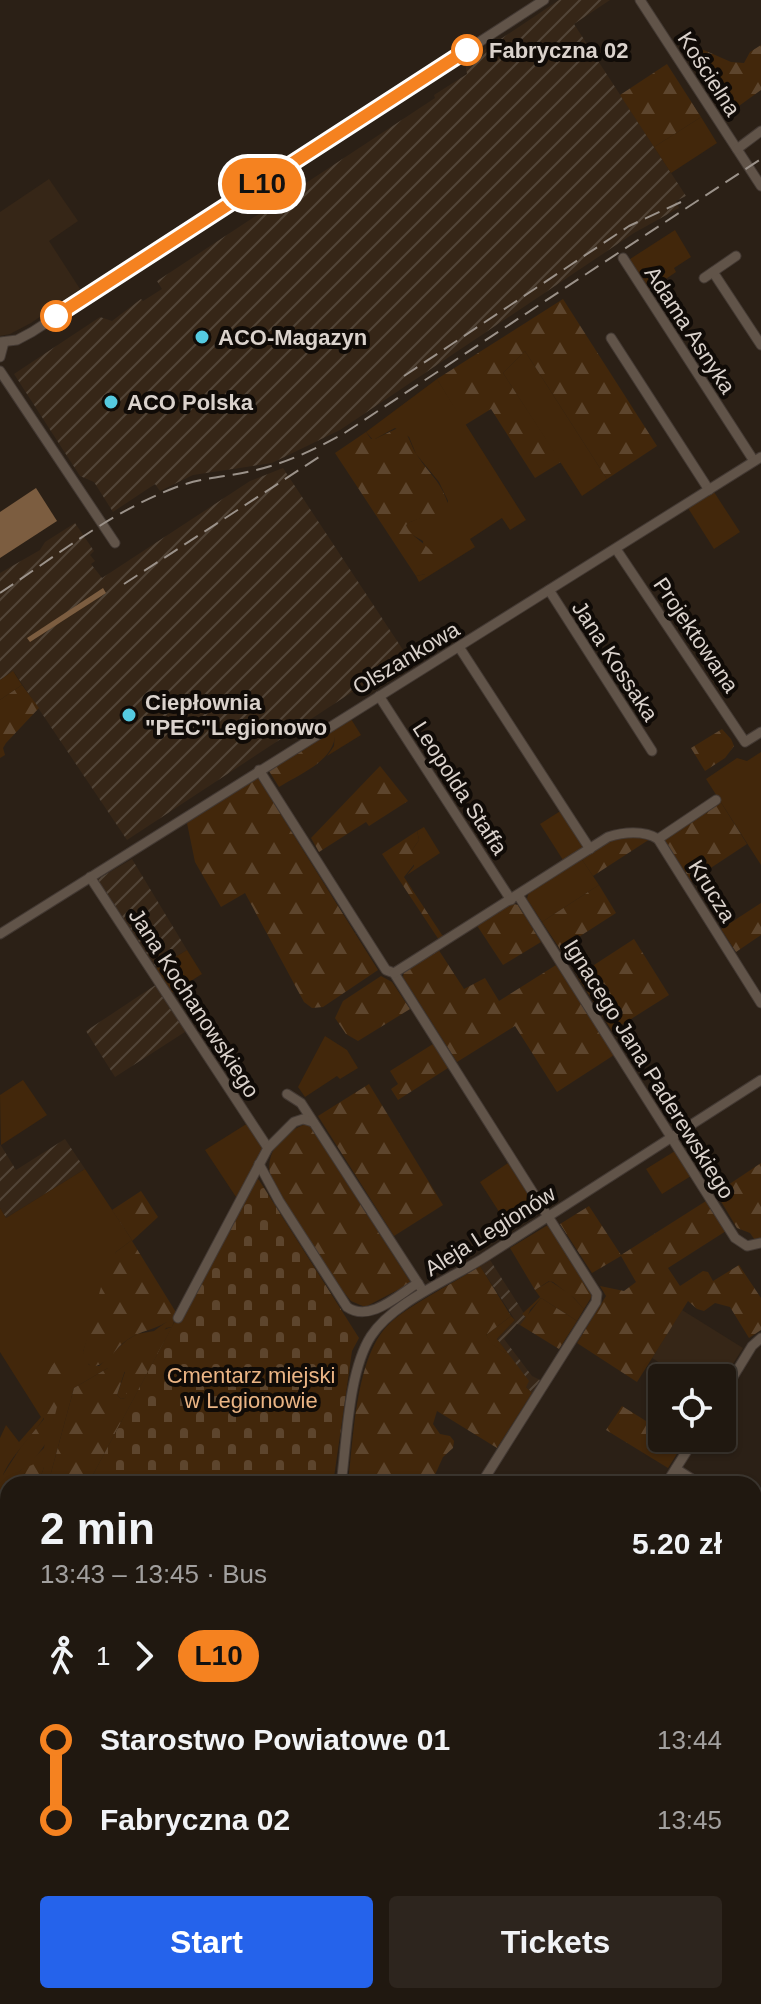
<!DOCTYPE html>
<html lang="en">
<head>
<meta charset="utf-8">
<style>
  body { margin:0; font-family:Arial,sans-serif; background:#2d251e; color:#f1f3f6; height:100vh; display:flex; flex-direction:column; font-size:30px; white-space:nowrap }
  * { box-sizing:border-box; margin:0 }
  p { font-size:26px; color:#a2a09f }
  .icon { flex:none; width:44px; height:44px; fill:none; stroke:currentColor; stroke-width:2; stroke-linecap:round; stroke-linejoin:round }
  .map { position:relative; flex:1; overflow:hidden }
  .panel { position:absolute; left:0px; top:1476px; width:762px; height:528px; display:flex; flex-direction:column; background:#201810; border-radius:24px 24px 0 0; box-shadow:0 2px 6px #0004,0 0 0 2px #3d3730 }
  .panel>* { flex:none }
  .badge { padding:0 16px; border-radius:26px; font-size:28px; line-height:52px }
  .buttons { position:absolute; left:648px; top:1364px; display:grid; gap:16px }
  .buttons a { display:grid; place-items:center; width:88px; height:88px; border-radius:8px; background:#201810; box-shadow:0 2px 6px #0004,0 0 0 2px #3d3730; font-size:40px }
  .map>.badge { position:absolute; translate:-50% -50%; box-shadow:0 0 0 4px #fff }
  .legs { display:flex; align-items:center; gap:12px; height:88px; padding:0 40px; font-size:26px }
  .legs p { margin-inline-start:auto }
  .headline { display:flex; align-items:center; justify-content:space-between; height:136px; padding:0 40px }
  h1 { font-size:44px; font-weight:700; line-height:60px }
  .cta { display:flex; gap:16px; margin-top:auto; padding:16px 40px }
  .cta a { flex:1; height:92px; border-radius:8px; background:#2563eb; color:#fff; font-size:32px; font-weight:700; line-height:92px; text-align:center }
  .cta a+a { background:#2d251e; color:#f1f3f6 }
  ul { padding:0 40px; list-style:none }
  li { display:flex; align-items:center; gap:28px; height:80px; font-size:30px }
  li i { display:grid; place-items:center; width:12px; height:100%; margin:0 10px; background:currentColor }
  li i::after { content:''; width:20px; height:20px; margin:-10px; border:6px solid; border-radius:50%; background:#201810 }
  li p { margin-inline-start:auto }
  li:first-child i { background:linear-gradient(#0000 50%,currentColor 0) }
  li:last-child i { background:linear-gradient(currentColor 50%,#0000 0) }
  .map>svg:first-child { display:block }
  .built { fill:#362617 }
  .industrial { fill:url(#industrial-furrows) }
  .green { fill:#42270b; fill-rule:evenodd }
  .forest { fill:url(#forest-firs) }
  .cemetery { fill:url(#cemetery-stones) }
  .water { fill:#7c5d40 }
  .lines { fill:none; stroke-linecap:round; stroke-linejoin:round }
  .minor-casing { stroke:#433933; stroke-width:11 }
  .minor { stroke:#615449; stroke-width:9 }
  .rail { stroke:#9b928a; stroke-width:2; stroke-dasharray:16 8; stroke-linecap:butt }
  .line-1-casing { stroke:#fff; stroke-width:18 }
  .line-1 { stroke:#f58220; stroke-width:12 }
  .stop-1-dot { fill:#fff; stroke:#f58220; stroke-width:4 }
  .poi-dot { fill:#55cae0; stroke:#100b07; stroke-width:3 }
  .labels { text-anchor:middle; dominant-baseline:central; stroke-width:8; stroke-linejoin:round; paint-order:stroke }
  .stop-label { font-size:22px; font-weight:bold; fill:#dad2cc; stroke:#100b07; text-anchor:start }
  .street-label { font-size:22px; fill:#dad2cc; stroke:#100b07 }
  .poi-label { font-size:22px; font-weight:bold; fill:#dad2cc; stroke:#100b07; text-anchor:start }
  .park-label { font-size:22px; fill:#eab484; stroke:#100b07 }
</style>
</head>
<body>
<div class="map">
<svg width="761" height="2004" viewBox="0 0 761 2004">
  <defs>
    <pattern id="industrial-furrows" width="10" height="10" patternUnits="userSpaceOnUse" patternTransform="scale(2)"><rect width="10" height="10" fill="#362617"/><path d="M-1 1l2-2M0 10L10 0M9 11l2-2" fill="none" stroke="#524538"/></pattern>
    <pattern id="forest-firs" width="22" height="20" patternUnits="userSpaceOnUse" patternTransform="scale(2)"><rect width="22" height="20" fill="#42270b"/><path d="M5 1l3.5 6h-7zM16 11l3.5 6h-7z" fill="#5d452d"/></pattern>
    <pattern id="cemetery-stones" width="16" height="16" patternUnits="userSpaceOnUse" patternTransform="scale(2)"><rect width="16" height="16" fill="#42270b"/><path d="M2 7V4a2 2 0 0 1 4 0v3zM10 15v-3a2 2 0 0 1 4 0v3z" fill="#5d452d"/></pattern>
  </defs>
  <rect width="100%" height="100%" fill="#2b2016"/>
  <!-- built -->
  <g class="built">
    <path d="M49,179L78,221L49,241L80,289L31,323L10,334L0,336V212Z"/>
    <path d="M682,1310L743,1348L722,1381V1378H684L652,1358Z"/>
  </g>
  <!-- industrial -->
  <g class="industrial">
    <path d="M559,0H610L574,24L686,196L676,201L679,208L634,233L340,430L272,463L193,475L160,491L155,484L113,512L94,482L80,476L14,374L100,317L112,321L141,299L143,301L162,289L157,281L435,98L434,95L467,74L465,63Z"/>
    <path d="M283,468L407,656L127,840L14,672L0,680V573L40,550L45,542L75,523L94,551L90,555L95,561L91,564L102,578L250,481Z"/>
    <path d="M132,859L187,950L154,970L96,880Z"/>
    <path d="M157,984L173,1012L188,1030L115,1077L86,1031Z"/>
    <path d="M65,1139L85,1169L6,1218L0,1208V1144L16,1170Z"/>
    <path d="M490,1260L527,1318L520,1325L517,1324L504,1339L532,1376L540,1380L532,1393L526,1387L497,1339L515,1320L480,1266Z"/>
  </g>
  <!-- green -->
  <g class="green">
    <path d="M701,117L717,143L671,173L654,147Z"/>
    <path d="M675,230L691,257L674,268L676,272L648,291L627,261Z"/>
    <path d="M525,351L607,479L582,496L503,373Z"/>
    <path d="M437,379L526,520L510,530L502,518L470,539L475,547L419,582L416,576L425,574L423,541L409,533L406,525C414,518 431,515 442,516L448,501L439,482L416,454L409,437L395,428L375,439H372L366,432Z"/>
    <path d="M714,492L740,532L714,549L688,508Z"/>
    <path d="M13,671L22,685L0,700V680Z"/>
    <path d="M351,719L361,735L327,756L334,746L335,729Z"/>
    <path d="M761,752V865L706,779L737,758L747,761Z"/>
    <path d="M562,810L586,846L563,860L540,824Z"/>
    <path d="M424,827L440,853L407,875L414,866L412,850L419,840L417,831Z"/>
    <path d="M581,858L599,885L542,922L527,899L529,891Z"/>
    <path d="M187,950L202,974L170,994L154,970Z"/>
    <path d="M325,1036L347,1050L358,1068L340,1079L337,1076L305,1097L298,1087Z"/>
    <path d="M23,1080L47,1115L1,1145L0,1095Z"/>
    <path d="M248,1123L265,1149L238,1200L205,1150Z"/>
    <path d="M675,1151L691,1176L662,1194L646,1169Z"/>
    <path d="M508,1163L538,1210L510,1229L480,1182Z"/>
    <path d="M85,1169L132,1240L116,1252L83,1352L89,1365L99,1366L127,1340L137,1334L154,1331L177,1314L172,1327L166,1328L125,1398L121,1399L117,1395L125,1372L108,1368L74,1388L48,1484H38L44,1467L24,1474L22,1484H8V1497L0,1500V1438L6,1425L19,1442L41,1417L0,1352V1208L6,1218ZM49,1408L44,1448L20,1471L3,1475C14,1450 38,1433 49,1408Z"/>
    <path d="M550,1281L570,1294L584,1309L577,1321L541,1298L530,1310L527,1318L522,1314L540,1297L535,1290Z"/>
    <path d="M511,1316L515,1320L497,1339L510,1356L491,1344L486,1335Z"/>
    <path d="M8,1575V1634L0,1649V1591Z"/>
    <path d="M431,1996H471L467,2004H428Z"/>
  </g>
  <!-- forest -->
  <g class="forest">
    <path d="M761,45V90L725,116L688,57L697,47L731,62L744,63L750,52Z"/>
    <path d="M667,64L701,117L654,147L620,95Z"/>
    <path d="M563,299L657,446L607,479L525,351L503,373L561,462L535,478L491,409L465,425L437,379Z"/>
    <path d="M400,427C410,435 410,445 417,455C431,477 444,483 450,512L447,516C434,517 417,516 406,525C411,539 430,543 436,560L425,574L416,576L335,453L366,432L371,439H375Z"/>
    <path d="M22,685L39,708L6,743L3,748L5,755L0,758V700Z"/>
    <path d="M335,729C338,760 301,773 279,787L269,771Z"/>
    <path d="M722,729L731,739L734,746L725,758L705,771L691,748Z"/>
    <path d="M380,766L408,801L369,826L366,822L319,852L311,838Z"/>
    <path d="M258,778L378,970L323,1007L312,1008L304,1002L245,893L221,907L195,862L187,823Z"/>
    <path d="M720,801L747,844L691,881L664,839Z"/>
    <path d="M417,831L419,840L412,850L417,855L416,862L404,877L442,935L445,936L439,940L382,854Z"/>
    <path d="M638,835L650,839L593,876L581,858L614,837Z"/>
    <path d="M599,885L616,913L560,949L542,922Z"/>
    <path d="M510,903L518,905L541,942L503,965L476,924Z"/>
    <path d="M761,903V935L736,952L721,929Z"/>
    <path d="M634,939L669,995L612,1031L577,976Z"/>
    <path d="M438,949L464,989L485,978L499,1001L556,965L614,1055L557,1092L515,1026L457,1062L403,977L404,971Z"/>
    <path d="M381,976L392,982L410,1009L358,1041L346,1034L335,1018L343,1001Z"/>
    <path d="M433,1044L448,1068L398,1100L391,1089L398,1084L390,1071Z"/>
    <path d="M369,1084L443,1205L394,1236L318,1116Z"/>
    <path d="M308,1123L411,1283L365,1307L351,1301L325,1269L271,1179C263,1151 284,1132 308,1123Z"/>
    <path d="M761,1163V1240L757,1243L750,1233L737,1228L716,1193Z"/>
    <path d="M141,1191L158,1217L132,1241L177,1314C159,1331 144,1328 127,1340C114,1349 109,1364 92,1367L84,1360L83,1352L106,1269L116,1252L132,1240L112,1210Z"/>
    <path d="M706,1201L726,1231L668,1268L680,1286L703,1271L708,1272L713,1281L739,1265L761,1298V1330L749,1338L730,1307L715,1303L704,1311L697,1309L688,1301L637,1382L577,1343L606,1296L600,1286L624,1291L636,1282L621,1256L592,1273L560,1224L589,1206L621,1255Z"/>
    <path d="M548,1225L592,1296L584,1309L574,1298L553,1282L549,1281L535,1290L510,1248Z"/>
    <path d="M480,1266L511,1316L486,1335L492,1344L510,1356L529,1381L526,1387L532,1393L497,1448L437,1411L433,1424L440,1434L450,1436L454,1441L453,1448L443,1457L434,1477L444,1484H348C354,1438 355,1356 390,1323C411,1304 454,1283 480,1266Z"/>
    <path d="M541,1298L577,1321L559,1349L520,1325Z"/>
    <path d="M172,1327L88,1484H48L74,1388L108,1368L122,1364L126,1367L117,1395L121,1399L125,1398C133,1374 145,1333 172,1327Z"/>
    <path d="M65,1350L69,1357L50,1436C42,1451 21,1479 3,1475L21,1447L44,1419L43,1414L49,1408C38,1384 48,1368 65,1350Z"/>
    <path d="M622,1406L662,1431V1438H674L683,1444L668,1468L606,1430Z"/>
    <path d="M39,1462L44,1467L38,1484H22L27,1467Z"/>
    <path d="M8,1497V1575L0,1591V1500Z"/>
    <path d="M0,1760L8,1767V1866L0,1878Z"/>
    <path d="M0,1925L8,1928V1959L0,1956Z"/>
    <path d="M69,1996H144L140,2004H66Z"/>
  </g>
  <!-- cemetery -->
  <g class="cemetery">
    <path d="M255,1178L259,1180L359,1338L352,1351L333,1484H88L175,1321L180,1323Z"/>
    <path d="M8,1634V1743L0,1735V1649Z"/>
  </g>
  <!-- water -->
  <g class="water">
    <path d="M36,488L57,521L0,558V512Z"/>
    <path d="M103,588L106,593L30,642L27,638Z"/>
  </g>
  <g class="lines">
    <!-- minor casing -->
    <g class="minor-casing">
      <g id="minor">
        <path d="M640,0L761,186"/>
        <path d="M737,149L761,131"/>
        <path d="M623,258L754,461"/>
        <path d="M713,272L761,345"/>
        <path d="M704,278L736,256"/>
        <path d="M611,338L709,490"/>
        <path d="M0,342L17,340L32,332L544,0"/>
        <path d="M0,357L4,342"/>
        <path d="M0,371L115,543"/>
        <path d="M616,549L745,742L761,732"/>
        <path d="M549,590L652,751"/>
        <path d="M459,647L590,849"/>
        <path d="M379,696L511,900"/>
        <path d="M259,770L386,970L394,973L597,1294L596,1302L481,1484"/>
        <path d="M658,839L761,1003"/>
        <path d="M90,877L268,1148"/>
        <path d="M518,895L735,1238L747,1246L761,1243"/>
        <path d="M0,934L761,457"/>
        <path d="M394,973L608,837C623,832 644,830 658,839L716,800"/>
        <path d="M287,1094L301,1103L421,1288"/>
        <path d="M259,1164L279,1201L347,1307C370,1323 398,1295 418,1283"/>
        <path d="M178,1318L268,1148L294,1122L303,1119L313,1122"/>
        <path d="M722,1395L752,1346L761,1338"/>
        <path d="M676,1469L700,1484"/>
        <path d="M341,1484C347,1441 348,1372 371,1336C393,1302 451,1279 485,1257C577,1199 669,1140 761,1080"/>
        <path d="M666,1484L695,1438"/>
        <path d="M754,1519L761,1524"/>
        <path d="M754,1696L761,1690"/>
        <path d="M754,1730L761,1738"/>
        <path d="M0,1744L8,1752"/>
        <path d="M754,1893L761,1887"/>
        <path d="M159,1996L177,2004"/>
        <path d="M512,1996L519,2004"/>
        <path d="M671,1996L678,2004"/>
        <path d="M54,2004L58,1996"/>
        <path d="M219,2004L223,1996"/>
        <path d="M382,2004L386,1996"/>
        <path d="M629,2004L638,1996"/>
      </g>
    </g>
    <!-- minor -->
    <use href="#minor" class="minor"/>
    <!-- rail -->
    <g class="rail">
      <path d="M404,376L629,226L681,202"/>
      <path d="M124,584L322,455"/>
      <path d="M0,593C56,556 111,512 174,488C199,478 225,477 252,471C284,464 314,450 343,434L761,159"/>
    </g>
  </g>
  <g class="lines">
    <!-- line-1 casing -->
    <g class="line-1-casing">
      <path id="line-1" d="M56,316L467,50"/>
    </g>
    <!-- line-1 -->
    <use href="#line-1" class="line-1"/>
  </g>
  <!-- markers -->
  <g class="stop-1-dot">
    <circle cx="467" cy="50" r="14"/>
    <circle cx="56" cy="316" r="14"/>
  </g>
  <g class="poi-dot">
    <circle cx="202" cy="337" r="8"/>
    <circle cx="111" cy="402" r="8"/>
    <circle cx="129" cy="715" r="8"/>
  </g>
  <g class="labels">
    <!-- stop labels -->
    <g class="stop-label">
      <text x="489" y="50">Fabryczna 02</text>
    </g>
    <!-- street labels -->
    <g class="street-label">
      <text transform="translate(709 74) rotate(57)">Kościelna</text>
      <text transform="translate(690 330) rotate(57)">Adama Asnyka</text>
      <text transform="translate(696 635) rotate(56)">Projektowana</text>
      <text transform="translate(406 658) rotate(-31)">Olszankowa</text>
      <text transform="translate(615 661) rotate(57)">Jana Kossaka</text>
      <text transform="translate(460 788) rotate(57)">Leopolda Staffa</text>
      <text transform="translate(712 891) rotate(58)">Krucza</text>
      <text transform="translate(194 1003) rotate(57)">Jana Kochanowskiego</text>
      <text transform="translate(649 1069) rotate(58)">Ignacego Jana Paderewskiego</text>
      <text transform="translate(490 1231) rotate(-32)">Aleja Legionów</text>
    </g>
    <!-- poi labels -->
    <g class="poi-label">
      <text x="218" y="337">ACO-Magazyn</text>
      <text x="127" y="402">ACO Polska</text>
      <text x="145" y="702">Ciepłownia<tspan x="145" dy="25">"PEC"Legionowo</tspan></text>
    </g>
    <!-- park labels -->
    <g class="park-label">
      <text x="251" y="1375">Cmentarz miejski<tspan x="251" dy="25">w Legionowie</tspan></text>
    </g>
  </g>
</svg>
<div class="buttons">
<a><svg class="icon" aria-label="locate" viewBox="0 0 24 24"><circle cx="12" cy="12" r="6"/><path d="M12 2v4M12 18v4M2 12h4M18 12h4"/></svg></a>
</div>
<b class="badge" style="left:262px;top:184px;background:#f58220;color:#111">L10</b>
<section class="panel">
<div class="headline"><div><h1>2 min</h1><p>13:43 – 13:45 · Bus</p></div><b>5.20 zł</b></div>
<div class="legs"><svg class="icon" aria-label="walk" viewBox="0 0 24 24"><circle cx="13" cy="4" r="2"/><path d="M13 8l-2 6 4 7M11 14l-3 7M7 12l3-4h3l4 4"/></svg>1<svg class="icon" aria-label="forward" viewBox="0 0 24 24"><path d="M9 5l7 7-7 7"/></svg><b class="badge" style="background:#f58220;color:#111">L10</b></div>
<ul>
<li><i style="color:#f58220"></i><b>Starostwo Powiatowe 01</b><p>13:44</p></li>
<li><i style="color:#f58220"></i><b>Fabryczna 02</b><p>13:45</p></li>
</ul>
<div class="cta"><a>Start</a><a>Tickets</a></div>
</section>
</div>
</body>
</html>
